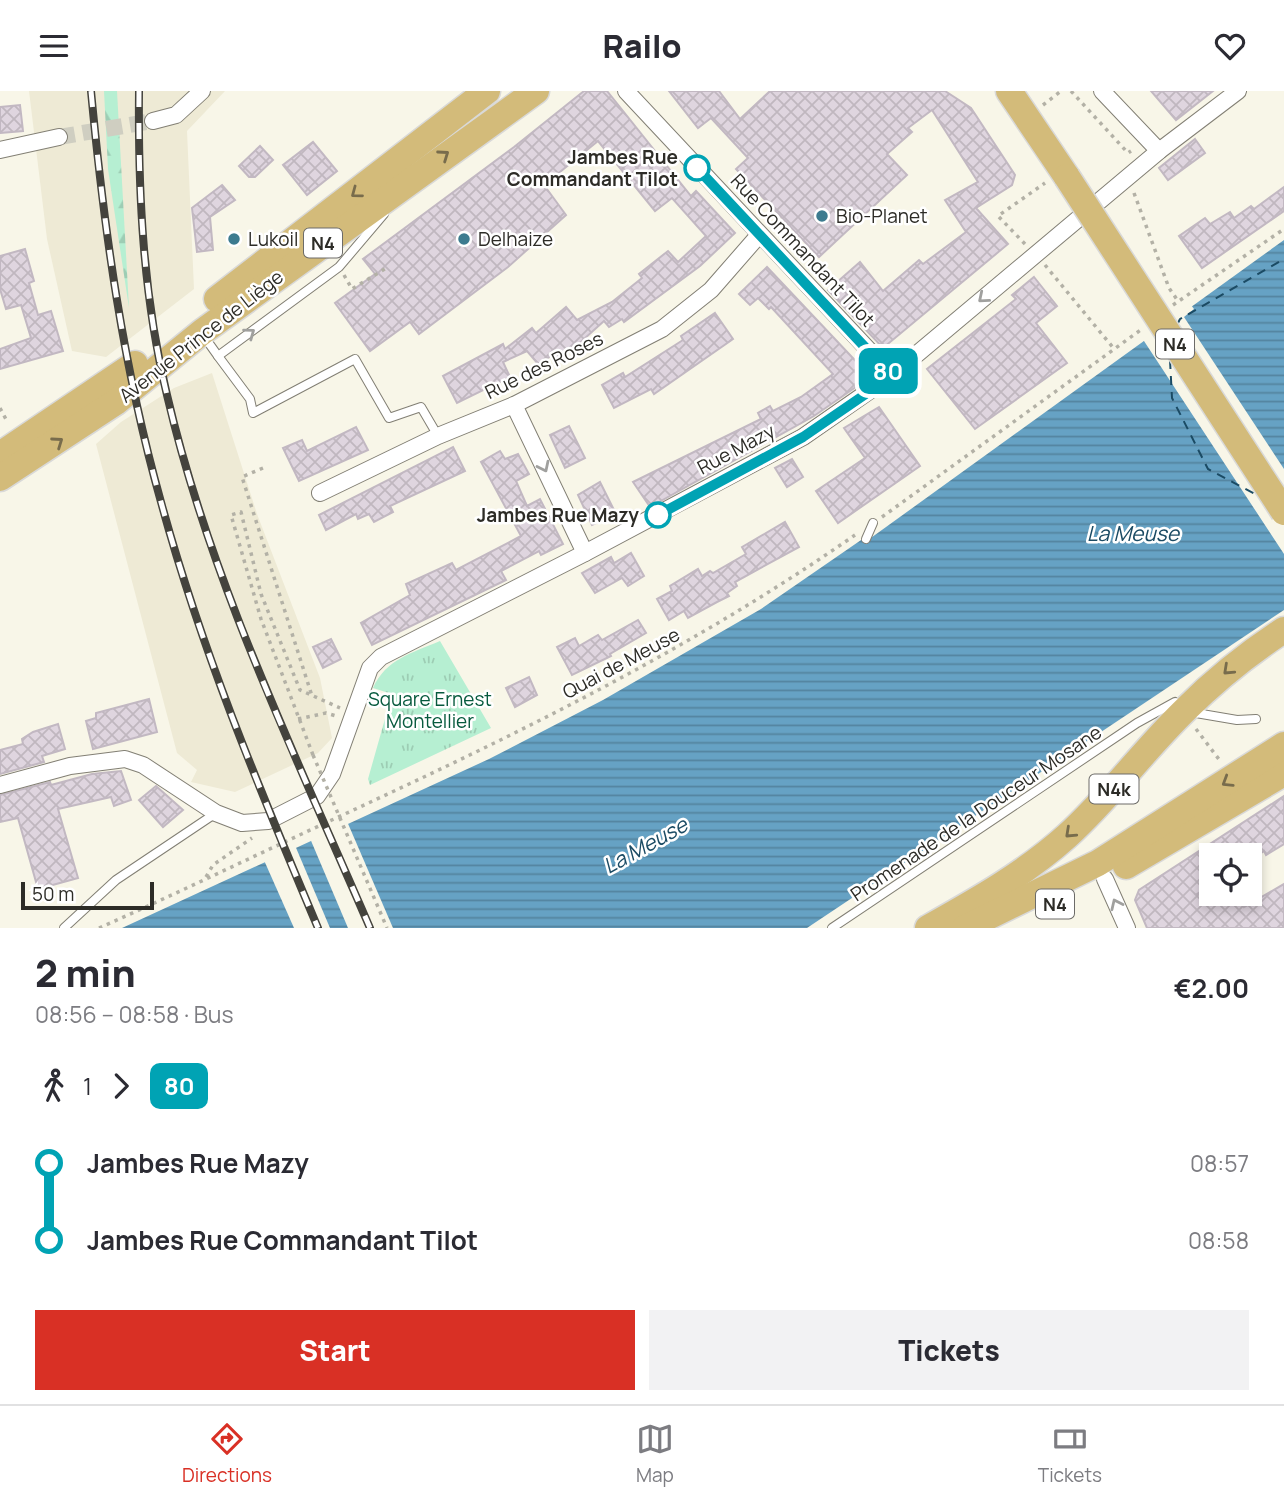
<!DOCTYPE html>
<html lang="en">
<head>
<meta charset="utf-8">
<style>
  body { margin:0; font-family:Manrope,sans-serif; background:#f2f2f3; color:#2b2b33; height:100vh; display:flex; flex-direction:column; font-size:26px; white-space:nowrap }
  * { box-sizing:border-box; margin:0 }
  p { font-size:23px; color:#7c7c81 }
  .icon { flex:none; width:38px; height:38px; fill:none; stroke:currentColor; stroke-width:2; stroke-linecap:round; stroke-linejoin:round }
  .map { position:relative; height:837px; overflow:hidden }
  .details { display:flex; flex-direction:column; background:#fff; flex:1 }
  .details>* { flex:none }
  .badge { padding:0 14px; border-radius:10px; font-size:24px; line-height:46px }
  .buttons { position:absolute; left:1199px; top:752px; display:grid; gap:14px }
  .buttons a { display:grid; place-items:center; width:63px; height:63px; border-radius:0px; background:#fff; box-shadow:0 4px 10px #0003; font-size:35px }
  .scale { position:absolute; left:21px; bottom:18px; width:133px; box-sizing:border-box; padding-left:7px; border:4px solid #2d2c27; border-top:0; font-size:19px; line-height:24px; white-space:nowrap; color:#2d2c27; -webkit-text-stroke:5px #fff; paint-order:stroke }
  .map>.badge { position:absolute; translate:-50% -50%; box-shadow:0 0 0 4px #fff }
  .legs { display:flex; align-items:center; gap:10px; height:77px; padding:0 35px; font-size:23px }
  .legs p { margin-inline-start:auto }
  .summary { display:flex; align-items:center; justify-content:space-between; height:119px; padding:0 35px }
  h1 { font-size:38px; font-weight:800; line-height:52px }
  .action { display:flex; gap:14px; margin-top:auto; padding:14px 35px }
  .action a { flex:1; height:80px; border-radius:0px; background:#d93025; color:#fff; font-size:28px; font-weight:800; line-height:80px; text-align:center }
  .action a+a { background:#f2f2f3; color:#2b2b33 }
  ul { padding:0 35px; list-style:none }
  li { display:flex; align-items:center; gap:24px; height:77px; font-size:26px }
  li i { display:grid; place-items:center; width:10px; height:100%; margin:0 9px; background:currentColor }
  li i::after { content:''; width:18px; height:18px; margin:-9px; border:5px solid; border-radius:50%; background:#fff }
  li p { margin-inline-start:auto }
  li:first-child i { background:linear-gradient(#0000 50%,currentColor 0) }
  li:last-child i { background:linear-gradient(currentColor 50%,#0000 0) }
  header { display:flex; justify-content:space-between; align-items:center; height:91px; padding:0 35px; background:#fff; font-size:32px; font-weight:800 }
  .tabs { display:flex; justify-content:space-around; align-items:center; height:98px; border-top:2px solid #e1e1e2; background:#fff; font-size:19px; color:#7c7c81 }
  .tabs a { display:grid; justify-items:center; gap:4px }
  .tabs .on { color:#d93025 }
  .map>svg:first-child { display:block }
  .built { fill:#eeead5 }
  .forest { fill:url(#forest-firs) }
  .park { fill:url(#park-tufts) }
  .water { fill:url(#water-rules) }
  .pier { fill:#f8f6e8 }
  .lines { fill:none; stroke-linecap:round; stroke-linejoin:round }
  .ferry { stroke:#1b4b64; stroke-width:2; stroke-dasharray:9 7; stroke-linecap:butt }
  .building { fill:url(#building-cross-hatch); stroke:#c2b8c2; stroke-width:2 }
  .minor-tunnel { stroke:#cfcec1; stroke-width:16; stroke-dasharray:16 8; stroke-linecap:butt }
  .service-casing { stroke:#827f74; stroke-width:10 }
  .minor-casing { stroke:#827f74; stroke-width:18 }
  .primary-casing { stroke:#d9d9d8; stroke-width:29 }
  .path { stroke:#b3b1a6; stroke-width:3.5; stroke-dasharray:3.5 5; stroke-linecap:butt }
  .service { stroke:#fff; stroke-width:8 }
  .minor { stroke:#fff; stroke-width:16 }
  .primary { stroke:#d3bb7a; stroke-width:26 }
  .rail-casing { stroke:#44433d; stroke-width:8 }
  .rail { stroke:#fff; stroke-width:5; stroke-dasharray:16; stroke-linecap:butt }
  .primary-bridge-casing { stroke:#d9d9d8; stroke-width:29; stroke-linecap:butt }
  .path-bridge { stroke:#b3b1a6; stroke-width:3.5; stroke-dasharray:3.5 5; stroke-linecap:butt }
  .primary-bridge { stroke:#d3bb7a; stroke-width:26 }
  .oneway { stroke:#786c4c }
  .oneway2 { stroke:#a0a09e }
  .line-1-casing { stroke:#fff; stroke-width:16 }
  .line-1 { stroke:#00a3b4; stroke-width:10 }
  .stop-1-dot { fill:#fff; stroke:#00a3b4; stroke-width:3.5 }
  .poi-dot { fill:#3c7b8f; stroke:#fff; stroke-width:2.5 }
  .labels { text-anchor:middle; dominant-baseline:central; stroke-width:5; stroke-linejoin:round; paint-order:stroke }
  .shield { fill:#fff; stroke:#6c6b68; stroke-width:2 }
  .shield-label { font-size:18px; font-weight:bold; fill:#2d2c27 }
  .stop-label { font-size:19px; font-weight:bold; fill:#2d2c27; stroke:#fff; text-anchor:end }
  .poi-label { font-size:19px; fill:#2d2c27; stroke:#fff; text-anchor:start }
  .street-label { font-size:19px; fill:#2d2c27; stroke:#fff }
  .park-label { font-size:19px; fill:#075a3e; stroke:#fff }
  .water-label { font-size:21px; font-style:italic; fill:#1b4b64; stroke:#fff }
</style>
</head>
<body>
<header><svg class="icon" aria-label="menu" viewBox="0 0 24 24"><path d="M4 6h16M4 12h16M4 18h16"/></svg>Railo<svg class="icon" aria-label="heart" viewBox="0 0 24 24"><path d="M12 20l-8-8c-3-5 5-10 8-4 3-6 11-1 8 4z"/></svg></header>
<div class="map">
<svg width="1284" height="837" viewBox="0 0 1284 837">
  <defs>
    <pattern id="forest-firs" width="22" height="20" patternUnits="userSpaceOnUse" patternTransform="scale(1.75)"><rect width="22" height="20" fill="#b6efd2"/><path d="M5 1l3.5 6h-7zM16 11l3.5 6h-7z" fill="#9dcdb4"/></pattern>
    <pattern id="park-tufts" width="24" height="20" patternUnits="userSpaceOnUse" patternTransform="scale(1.75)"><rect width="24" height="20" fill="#b6efd2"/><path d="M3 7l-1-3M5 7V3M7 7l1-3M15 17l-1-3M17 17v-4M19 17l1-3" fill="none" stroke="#9dcdb4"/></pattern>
    <pattern id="water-rules" width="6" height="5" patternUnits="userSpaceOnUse" patternTransform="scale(1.75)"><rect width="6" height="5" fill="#66a2c4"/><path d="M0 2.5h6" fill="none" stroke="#54849f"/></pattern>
    <pattern id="building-cross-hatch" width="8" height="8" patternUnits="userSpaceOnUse" patternTransform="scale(1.75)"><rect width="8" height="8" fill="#dfd5df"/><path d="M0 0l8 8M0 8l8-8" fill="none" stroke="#c0b7bf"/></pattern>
  </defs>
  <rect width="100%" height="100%" fill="#f8f6e8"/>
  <!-- built -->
  <g class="built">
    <path d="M29,0H225L187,40L194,198L106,266L72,260L47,148Z"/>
    <path d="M212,282L257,423L320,587L332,647L318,662L235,701L191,691L197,679L177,662L96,353L121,331L174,297Z"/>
  </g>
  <!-- forest -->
  <path class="forest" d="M104,0H117L129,217L108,78Z"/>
  <!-- park -->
  <path class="park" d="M440,550L491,637L370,694L368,688L392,603L373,597C386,568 412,562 440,550Z"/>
  <!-- water -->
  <path class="water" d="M1284,149V519L807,837H122L489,668L603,609L761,518L864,447L868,449Z"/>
  <!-- pier -->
  <g class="pier">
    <path d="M1191,214L1194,218L1184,226L1284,378V463L1142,247Z"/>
    <path d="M346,728L393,837H348L309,745Z"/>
    <path d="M294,752L330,837H294L263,767Z"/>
  </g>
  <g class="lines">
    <!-- ferry -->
    <g class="ferry">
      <path d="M1177,234L1180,228L1284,168"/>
      <path d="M1170,269L1172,307L1208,378L1257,404"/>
    </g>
  </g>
  <!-- building -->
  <g class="building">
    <path d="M584,0H607L691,105L696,100L735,142L700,175L624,231L622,228L609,236L604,230L573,258L556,267L553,263L539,274L527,260L503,271L510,286L457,312L443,285L503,253L505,258L532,237L536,242L566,216L577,229L612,211L642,187L639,183L668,160L678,171L706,145L672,107L655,120L598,50L544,94L566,124L508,176L419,243L410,231L370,260L335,212L375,183L363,168L514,56Z"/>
    <path d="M669,0H719L740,28L770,0H945L971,17L1015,84L1012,94L976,117L1008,153L883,257L828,199L860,171L883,200L919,169L923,173L966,141L945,109L978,91L932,19L908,37L912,41L887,63L907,84L819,166L736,78L748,67L711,27L698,37Z"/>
    <path d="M1151,0H1213L1176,29Z"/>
    <path d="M20,14L23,40L0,42V16Z"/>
    <path d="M1195,48L1205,62L1168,89L1159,77Z"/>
    <path d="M313,51L337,80L307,104L283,74Z"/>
    <path d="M260,55L273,69L255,86H249L239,75Z"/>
    <path d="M222,94L235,109L210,126L213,159L197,161L192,117Z"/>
    <path d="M1284,96V120L1202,177L1179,145L1205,127L1210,133L1230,121L1234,127L1251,115L1254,118Z"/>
    <path d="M25,158L34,190L29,192L38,224L51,220L63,260L0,278V258L31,247L21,214L6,218L0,198V165Z"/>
    <path d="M767,176L866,281V289L814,325L650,416L633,391L761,328L758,322L770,315L773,320L801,306L833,283L771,216L769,218L758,207L750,214L739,203Z"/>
    <path d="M1034,186L1057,215L1036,232L1067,272L975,338L927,278L1016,208L1012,204Z"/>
    <path d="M715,222L733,248L654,303L651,298L614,317L602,294L623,282L625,286L683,249L681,245Z"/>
    <path d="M879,316L920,375L838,432L816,400L865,367L844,337Z"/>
    <path d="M569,335L585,367L565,377L550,344Z"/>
    <path d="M356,336L368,359L299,390L283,357L302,349L307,360Z"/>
    <path d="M453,356L465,380L390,415L393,421L374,431L369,423L358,428L356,423L326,439L319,424Z"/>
    <path d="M500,360L505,368L518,363L529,383L516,390L527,415L540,408L563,453L541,464L539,460L501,480L506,489L372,554L361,532L410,504L406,493L452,472L456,479L521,445L481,371Z"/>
    <path d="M792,368L803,386L787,396L775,377Z"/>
    <path d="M600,391L616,423L592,434L578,404Z"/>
    <path d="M785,431L799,456L735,491L737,495L727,502L729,505L717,511L688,527L684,520L669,529L657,508L672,500L670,495L698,478L702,485L710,480L713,482L746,463L742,456Z"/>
    <path d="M631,462L644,485L628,495L622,487L595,502L582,482L611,466L614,472Z"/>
    <path d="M638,529L646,542L610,563L611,565L572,584L557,556L575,547L579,555L598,544L602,549Z"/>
    <path d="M331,548L341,568L323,577L313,556Z"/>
    <path d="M529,586L537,604L515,616L506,597Z"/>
    <path d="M149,608L157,641L93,658L86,630L96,627V622Z"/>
    <path d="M58,633L65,658L42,665L44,671L0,683V659L23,653L22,648L33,641Z"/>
    <path d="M121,680L131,709L114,715L111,706L58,718L78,787L38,798L18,727L0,731V704L50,691L51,694L92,683Z"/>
    <path d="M156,695L183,719L163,736L139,709Z"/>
    <path d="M1284,705V753L1266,764L1264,760L1257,765H1211V794L1197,803H1237L1244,816L1284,793V837H1147L1135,809L1139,799Z"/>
  </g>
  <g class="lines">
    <!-- minor-tunnel -->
    <path class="minor-tunnel" d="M59,46L153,30"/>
    <!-- service casing -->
    <g class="service-casing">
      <g id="service">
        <path d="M203,244L218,265L339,176L384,123"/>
        <path d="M218,265L250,308L253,322L355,268L389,327L421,316L438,345"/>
        <path d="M866,448L873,432"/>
        <path d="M1190,621L1237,629L1256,628"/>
        <path d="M64,837L116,789L216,722"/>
        <path d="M832,837L1137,632L1175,611L1179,616"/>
      </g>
    </g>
    <!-- minor casing -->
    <g class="minor-casing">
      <g id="minor">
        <path d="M626,0L892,284"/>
        <path d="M1102,0L1159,60"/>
        <path d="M153,30L176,24L202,0"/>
        <path d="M0,59L59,46"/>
        <path d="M514,314L585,462"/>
        <path d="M320,402L438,345L514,314L662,238L711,199L759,144"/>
        <path d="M0,694L70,675L125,668L143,674L216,722L242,732L268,730L317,705L332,683L370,577L381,566L585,462L803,346L892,284L1159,60L1238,0"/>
        <path d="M1105,788L1127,837"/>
      </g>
    </g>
    <!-- primary casing -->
    <g class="primary-casing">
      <g id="primary">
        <path d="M1009,0L1067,86"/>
        <path d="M217,208L487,0"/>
        <path d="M0,364L135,273"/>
        <path d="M0,387L116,311L202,241L536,0"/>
        <path d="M1126,775L1284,682"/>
        <path d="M928,837C976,810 1026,782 1067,745C1109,707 1143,660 1184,620C1215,589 1247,563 1284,539"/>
        <path d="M965,837L1098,772L1284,654"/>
      </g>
    </g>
    <!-- path -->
    <g class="path">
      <path d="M1071,0L1128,62L1131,60"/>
      <path d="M1043,14L1061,0"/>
      <path d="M1134,102L1169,197L1178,210"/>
      <path d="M1025,153L998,125L1045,92"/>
      <path d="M1045,174L1115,259"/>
      <path d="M344,184L352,198L388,176"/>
      <path d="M1173,214L1284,138"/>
      <path d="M0,317L8,332"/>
      <path d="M263,377L242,386L312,605"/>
      <path d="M882,426L1142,238"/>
      <path d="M298,628L326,622L336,625"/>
      <path d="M1196,638L1221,671"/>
      <path d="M313,664L261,528L231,424L241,421L261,503L300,599L340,617"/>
      <path d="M206,786L213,774L252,747"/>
      <path d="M99,837C178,802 256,764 334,728C518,643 688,560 855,444"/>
    </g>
    <!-- service -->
    <use href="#service" class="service"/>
    <!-- minor -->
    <use href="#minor" class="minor"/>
    <!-- primary -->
    <use href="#primary" class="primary"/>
    <!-- rail casing -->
    <g class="rail-casing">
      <g id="rail">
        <path d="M91,0C104,139 123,276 161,411C201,558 259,697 318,837"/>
        <path d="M139,0C138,102 143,205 167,304C210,489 295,663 370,837"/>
      </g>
    </g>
    <!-- rail -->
    <use href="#rail" class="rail"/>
    <!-- primary-bridge casing -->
    <g class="primary-bridge-casing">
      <path id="primary-bridge" d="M1067,86L1284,421"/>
    </g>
    <!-- path-bridge -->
    <path class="path-bridge" d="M313,664L387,837"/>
    <!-- primary-bridge -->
    <use href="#primary-bridge" class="primary-bridge"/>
  </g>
  <!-- one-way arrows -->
  <defs><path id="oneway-chevron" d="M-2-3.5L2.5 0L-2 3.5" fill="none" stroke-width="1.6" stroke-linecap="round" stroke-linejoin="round" transform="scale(1.75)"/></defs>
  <g class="oneway">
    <use href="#oneway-chevron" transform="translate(444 64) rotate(-35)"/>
    <use href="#oneway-chevron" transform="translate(356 102) rotate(143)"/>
    <use href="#oneway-chevron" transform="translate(58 351) rotate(-35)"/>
    <use href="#oneway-chevron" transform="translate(1228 579) rotate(137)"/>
    <use href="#oneway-chevron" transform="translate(1227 691) rotate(148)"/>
    <use href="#oneway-chevron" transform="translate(1070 742) rotate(137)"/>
  </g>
  <g class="oneway2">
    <use href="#oneway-chevron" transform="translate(983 207) rotate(140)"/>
    <use href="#oneway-chevron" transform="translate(250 242) rotate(-36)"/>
    <use href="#oneway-chevron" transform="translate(544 376) rotate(64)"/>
    <use href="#oneway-chevron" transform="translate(1116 813) rotate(-115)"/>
  </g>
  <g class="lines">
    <!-- line-1 casing -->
    <g class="line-1-casing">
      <path id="line-1" d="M658,424L803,346L892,285L697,77"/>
    </g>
    <!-- line-1 -->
    <use href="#line-1" class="line-1"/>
  </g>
  <!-- markers -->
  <g class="stop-1-dot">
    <circle cx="697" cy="77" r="12"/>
    <circle cx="658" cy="424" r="12"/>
  </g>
  <g class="poi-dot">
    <circle cx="822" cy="125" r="7"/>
    <circle cx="234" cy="148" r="7"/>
    <circle cx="464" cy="148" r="7"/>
  </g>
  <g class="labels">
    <!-- shield labels -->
    <g class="shield">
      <rect x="304" y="137.5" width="38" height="29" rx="5"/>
      <rect x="1156" y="238.5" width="38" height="29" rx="5"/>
      <rect x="1089.5" y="683.5" width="49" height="29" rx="5"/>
      <rect x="1036" y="798.5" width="38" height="29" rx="5"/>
    </g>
    <g class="shield-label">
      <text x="323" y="152">N4</text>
      <text x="1175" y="253">N4</text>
      <text x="1114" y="698">N4k</text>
      <text x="1055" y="813">N4</text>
    </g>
    <!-- stop labels -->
    <g class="stop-label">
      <text x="678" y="66">Jambes Rue<tspan x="678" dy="22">Commandant Tilot</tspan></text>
      <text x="639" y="424">Jambes Rue Mazy</text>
    </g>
    <!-- poi labels -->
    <g class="poi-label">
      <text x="836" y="125">Bio-Planet</text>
      <text x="248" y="148">Lukoil</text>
      <text x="478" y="148">Delhaize</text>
    </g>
    <!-- street labels -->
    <g class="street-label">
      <text transform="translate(803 159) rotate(47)">Rue Commandant Tilot</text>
      <text transform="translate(201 245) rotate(-38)">Avenue Prince de Liège</text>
      <text transform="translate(544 274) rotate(-26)">Rue des Roses</text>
      <text transform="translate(736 358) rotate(-28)">Rue Mazy</text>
      <text transform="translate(621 572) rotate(-28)">Quai de Meuse</text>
      <text transform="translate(976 722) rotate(-34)">Promenade de la Douceur Mosane</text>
    </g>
    <!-- park labels -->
    <g class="park-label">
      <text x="430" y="608">Square Ernest<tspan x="430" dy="22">Montellier</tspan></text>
    </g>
    <!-- water labels -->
    <g class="water-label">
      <text x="1133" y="442">La Meuse</text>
      <text transform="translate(645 754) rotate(-29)">La Meuse</text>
    </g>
  </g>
</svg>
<div class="buttons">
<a><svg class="icon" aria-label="locate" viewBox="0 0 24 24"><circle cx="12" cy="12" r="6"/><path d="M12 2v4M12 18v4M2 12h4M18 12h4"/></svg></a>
</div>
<div class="scale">50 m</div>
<b class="badge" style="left:888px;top:280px;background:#00a3b4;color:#fff">80</b>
</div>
<section class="details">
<div class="summary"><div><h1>2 min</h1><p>08:56 – 08:58 · Bus</p></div><b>€2.00</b></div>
<div class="legs"><svg class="icon" aria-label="walk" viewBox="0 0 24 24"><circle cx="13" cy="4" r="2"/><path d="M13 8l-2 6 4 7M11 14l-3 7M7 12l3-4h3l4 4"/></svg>1<svg class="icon" aria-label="forward" viewBox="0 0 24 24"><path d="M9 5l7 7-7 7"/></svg><b class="badge" style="background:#00a3b4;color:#fff">80</b></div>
<ul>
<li><i style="color:#00a3b4"></i><b>Jambes Rue Mazy</b><p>08:57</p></li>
<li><i style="color:#00a3b4"></i><b>Jambes Rue Commandant Tilot</b><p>08:58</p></li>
</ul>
<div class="action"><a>Start</a><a>Tickets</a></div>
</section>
<nav class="tabs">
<a class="on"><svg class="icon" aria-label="directions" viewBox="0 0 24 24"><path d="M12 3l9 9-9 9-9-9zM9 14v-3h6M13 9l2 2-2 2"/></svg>Directions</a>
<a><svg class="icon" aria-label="map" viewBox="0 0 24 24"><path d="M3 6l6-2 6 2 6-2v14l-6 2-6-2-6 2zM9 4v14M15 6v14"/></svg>Map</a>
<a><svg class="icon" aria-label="tickets" viewBox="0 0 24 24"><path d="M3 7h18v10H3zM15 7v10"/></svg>Tickets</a>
</nav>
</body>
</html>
